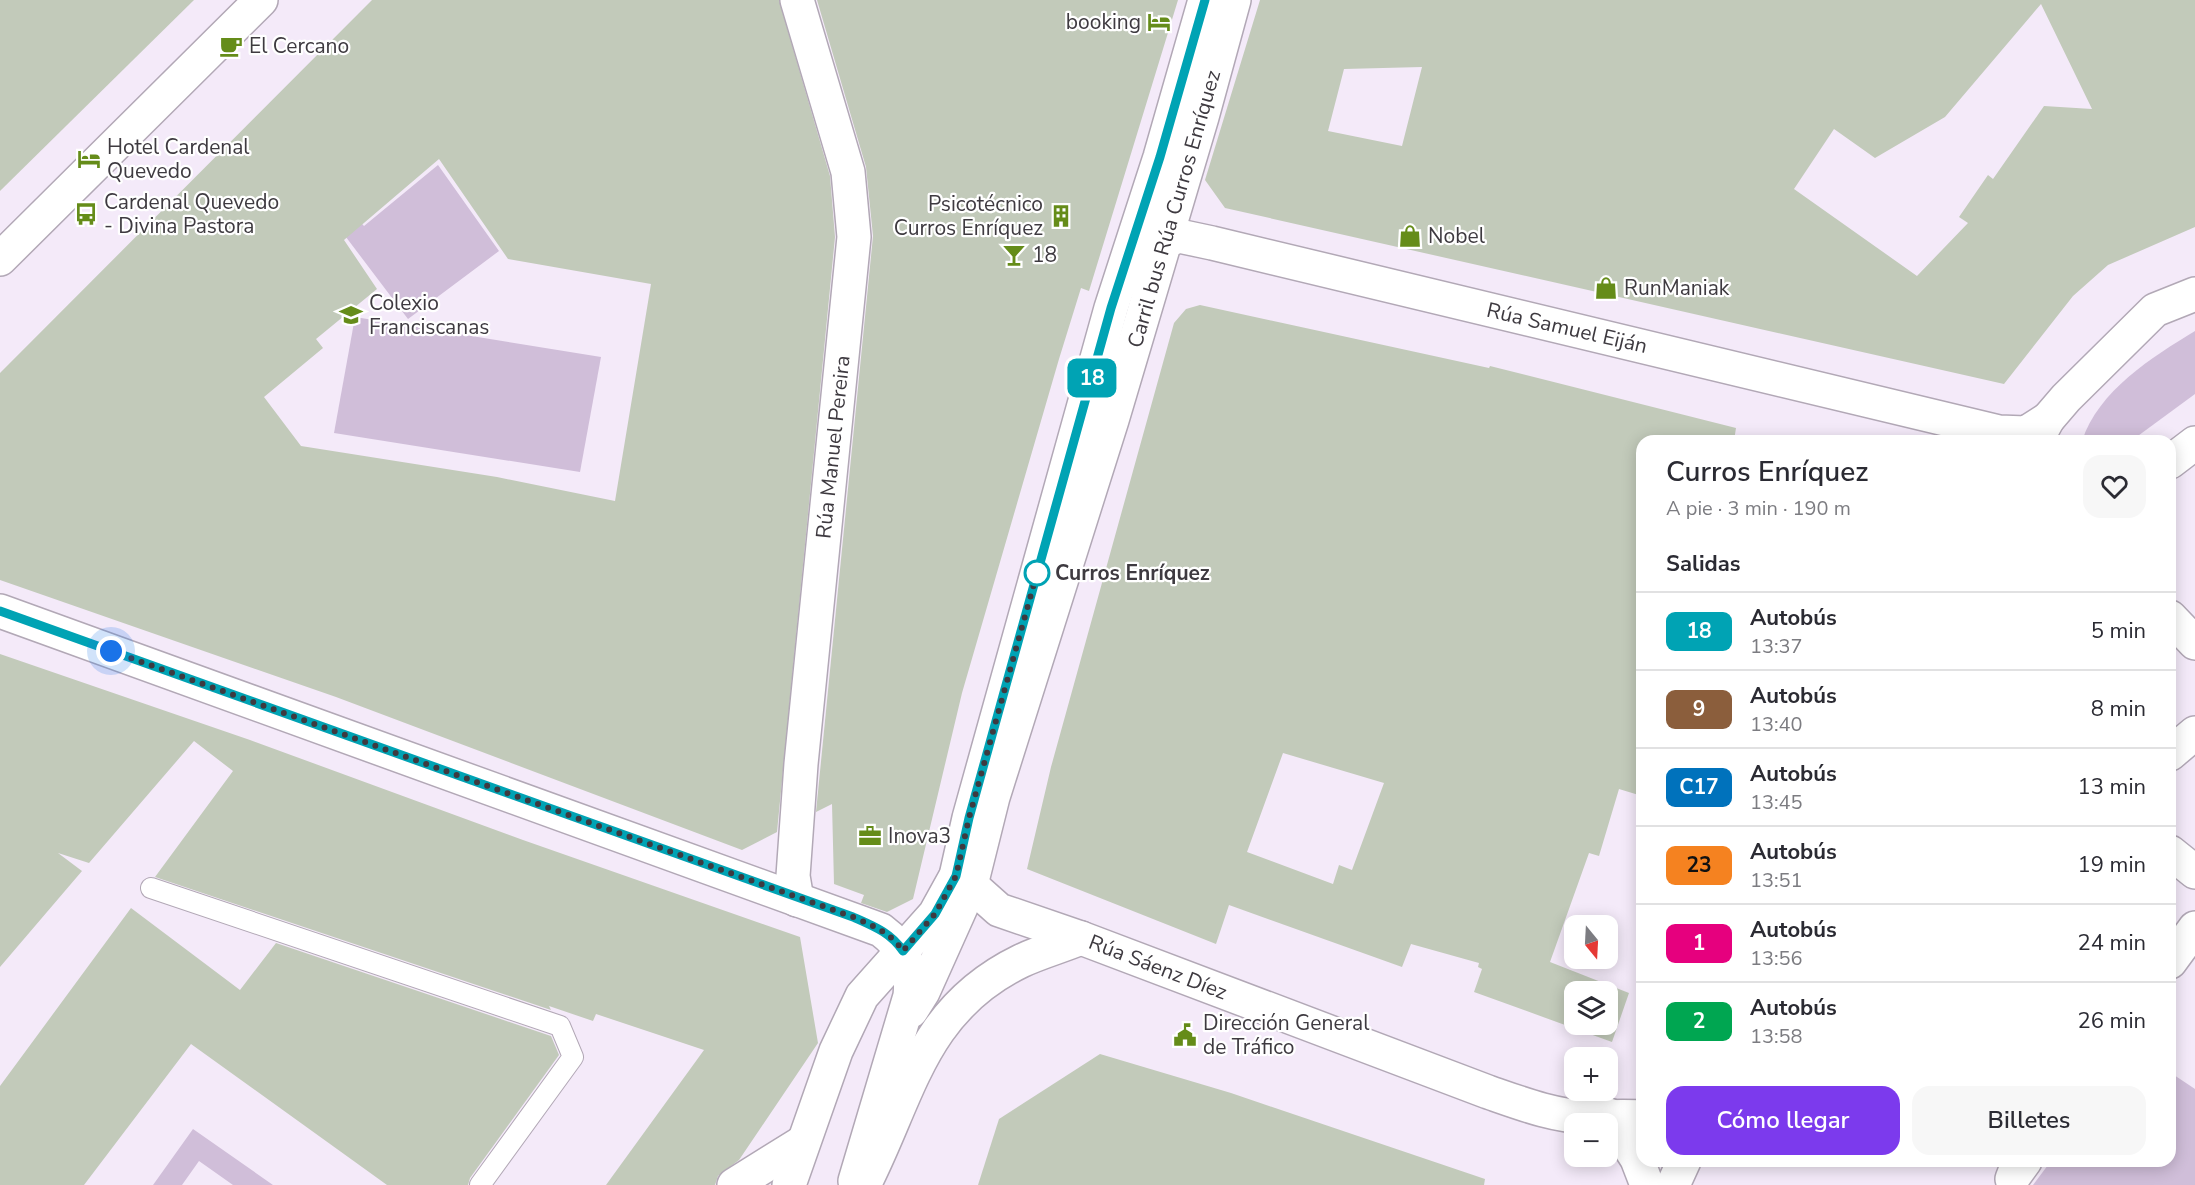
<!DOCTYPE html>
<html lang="es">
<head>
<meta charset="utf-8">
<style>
  body { margin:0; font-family:"Nunito Sans",sans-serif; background:#f7f7f7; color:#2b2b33; height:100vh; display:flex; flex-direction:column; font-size:22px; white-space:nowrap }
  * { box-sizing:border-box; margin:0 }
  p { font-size:20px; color:#7c7c81 }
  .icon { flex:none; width:33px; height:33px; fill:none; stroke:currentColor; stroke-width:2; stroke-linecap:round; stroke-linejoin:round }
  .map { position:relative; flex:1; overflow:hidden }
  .sheet { position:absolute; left:1636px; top:435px; width:540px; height:732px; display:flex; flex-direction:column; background:#fff; border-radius:18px; box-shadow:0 3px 15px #0003 }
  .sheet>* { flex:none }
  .badge { padding:0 12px; border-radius:9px; font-size:21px; line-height:39px }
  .needle { width:39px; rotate:162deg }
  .fabs { position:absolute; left:1564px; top:915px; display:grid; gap:12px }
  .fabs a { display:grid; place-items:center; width:54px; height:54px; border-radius:12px; background:#fff; box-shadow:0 3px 15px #0003; font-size:30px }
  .you { position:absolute; width:30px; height:30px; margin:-15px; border:4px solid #fff; border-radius:50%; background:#1a73e8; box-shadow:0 0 0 9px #1a73e833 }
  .map>.badge { position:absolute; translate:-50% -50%; box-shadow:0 0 0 3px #fff }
  h2 { padding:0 30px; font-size:22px; line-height:54px }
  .round { display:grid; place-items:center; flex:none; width:63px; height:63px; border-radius:18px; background:#f7f7f7 }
  .overview { display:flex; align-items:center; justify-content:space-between; height:102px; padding:0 30px }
  h1 { font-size:28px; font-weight:600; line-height:45px }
  .primary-button { display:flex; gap:12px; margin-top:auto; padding:12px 30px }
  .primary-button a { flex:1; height:69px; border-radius:18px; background:#7c3aed; color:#fff; font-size:24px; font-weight:600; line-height:69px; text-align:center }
  .primary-button a+a { background:#f7f7f7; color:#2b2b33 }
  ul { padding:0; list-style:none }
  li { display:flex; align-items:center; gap:18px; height:78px; padding:0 30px; border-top:2px solid #e1e1e2 }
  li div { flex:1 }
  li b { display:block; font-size:22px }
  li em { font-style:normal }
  li .badge { min-width:66px; font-weight:700; text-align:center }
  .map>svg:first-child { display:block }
  .green { fill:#d0bed9 }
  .building { fill:#c2caba; fill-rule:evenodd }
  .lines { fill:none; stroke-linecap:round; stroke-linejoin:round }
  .lane-casing { stroke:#b2a8b6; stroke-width:22 }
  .street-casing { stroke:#b2a8b6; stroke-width:36 }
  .secondary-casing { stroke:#b2a8b6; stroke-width:36 }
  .lane { stroke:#fff; stroke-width:20 }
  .street { stroke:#fff; stroke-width:33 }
  .secondary { stroke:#fff; stroke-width:33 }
  .line-casing { stroke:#fff; stroke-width:14 }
  .line { stroke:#00a3b4; stroke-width:9 }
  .walk { stroke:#3e3a40; stroke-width:6; stroke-dasharray:0 10.8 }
  .stop-dot { fill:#fff; stroke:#00a3b4; stroke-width:3 }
  .labels { text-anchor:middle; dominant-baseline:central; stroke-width:4.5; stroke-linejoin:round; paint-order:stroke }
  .poi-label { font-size:21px; fill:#3e3a40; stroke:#fff; text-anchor:start }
  .street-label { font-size:21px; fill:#3e3a40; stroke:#fff }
  .stop-label { font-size:21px; font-weight:bold; fill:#3e3a40; stroke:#fff; text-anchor:start }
</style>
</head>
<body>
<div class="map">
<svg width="2195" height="1185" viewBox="0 0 2195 1185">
  <rect width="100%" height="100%" fill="#f4eaf9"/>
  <!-- green -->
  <g class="green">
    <path d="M438,165L499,251L408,319L324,208L338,198L364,226Z"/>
    <path d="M355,317L601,357L580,472L334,433Z"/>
    <path d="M2195,331V394L2131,441H2082C2098,391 2152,357 2195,331Z"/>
    <path d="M2171,1073L2195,1089V1185H2033L2051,1161H2170Z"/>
    <path d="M193,1129L273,1185H233L199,1161L182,1185H153Z"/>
  </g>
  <!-- building -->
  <g class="building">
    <path d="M0,0H194L0,191Z"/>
    <path d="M372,0H779L830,176L835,237L777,832L742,850L336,697L0,580V373ZM439,159L508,259L651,284L615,501L497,477L301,446L264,397L323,348L316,339L377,289L344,240Z"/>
    <path d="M817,0H1178L1089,291L1081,288L1059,359L962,693L913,899L887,912L861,903L864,895L834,884L832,804L816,812L873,236L866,167Z"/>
    <path d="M1260,0H2195V227L2108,265L2073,296L2004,384L1225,208L1205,180ZM2041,4L2092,109L2044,106L1993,179L1988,175L1959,217L1968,223L1917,276L1794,189L1834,129L1875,158L1945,117ZM1422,67L1402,146L1328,131L1344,69Z"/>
    <path d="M1200,305L1489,368L1490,366L1736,428L1734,441H1642V796L1619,789L1599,856L1589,853L1550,962L1629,993L1612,1042L1474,992L1482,969L1478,967L1479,963L1411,944L1402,967L1229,905L1216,944L1027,869L1051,767L1174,323L1186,309ZM1283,753L1384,783L1352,870L1339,865L1333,884L1247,852ZM1575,992H1608V1024H1575Z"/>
    <path d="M0,654L250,740L523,840L800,937L818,1043L739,1160L718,1176L715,1185H606L704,1050L596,1014L593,1021L549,1006L551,1010L155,877L233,771L194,741L89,863L58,853L82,871L0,967Z"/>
    <path d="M131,908L240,990L276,943L551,1036L559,1055L470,1178L468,1185H387L191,1044L84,1185H0V1086Z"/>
    <path d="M1100,1054L1231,1093L1485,1179L1484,1185H978L999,1119Z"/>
  </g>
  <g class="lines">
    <!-- lane casing -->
    <g class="lane-casing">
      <path id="lane" d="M151,888L560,1026L573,1057L480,1185"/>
    </g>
    <!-- street casing -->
    <g class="street-casing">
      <g id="street">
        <path d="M1148,241H1166L1179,236L1212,243L1999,432L2026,433L2048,419"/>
        <path d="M0,259L261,0"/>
        <path d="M2170,462L2195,443"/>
        <path d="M0,611L881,930C904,947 913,967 910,996L855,1181"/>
        <path d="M2170,617L2195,643"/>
        <path d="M2170,754L2195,733"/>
        <path d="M2170,852L2195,872"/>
        <path d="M797,900L793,876L801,764L854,237L848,172L797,0"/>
        <path d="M2170,962L2195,928"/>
        <path d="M911,1011L923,992L971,885L993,797L1112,420L1202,117L1234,0"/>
        <path d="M1609,1115L1637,1159L1647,1185"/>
        <path d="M2019,1161L2012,1179L2025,1161"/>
        <path d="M734,1185L803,1142"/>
        <path d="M1673,1185L1684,1161"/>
      </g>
    </g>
    <!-- secondary casing -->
    <g class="secondary-casing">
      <g id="secondary">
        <path d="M2036,441L2048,419L2066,398L2155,310L2195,294"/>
        <path d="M956,876L971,885L999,910L1081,938L1488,1092C1520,1103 1553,1116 1587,1117C1605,1117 1624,1116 1642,1117"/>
        <path d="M789,1185L836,1051L862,996L935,914L956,876L969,818L1111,308L1160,157L1205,0"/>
        <path d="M864,1185C910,1095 920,1010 1021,961C1040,952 1062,946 1081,938"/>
      </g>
    </g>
    <!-- lane -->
    <use href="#lane" class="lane"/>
    <!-- street -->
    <use href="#street" class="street"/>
    <!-- secondary -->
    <use href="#secondary" class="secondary"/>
  </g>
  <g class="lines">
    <!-- line casing -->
    <g class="line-casing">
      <path id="line" d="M0,611L853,917C873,926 890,932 903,951L935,914L956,876L969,818L1111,308L1160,157L1205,0"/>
    </g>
    <!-- line -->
    <use href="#line" class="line"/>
    <!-- walk -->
    <path class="walk" d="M111,651L853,917C873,926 890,932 903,951L935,914L956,876L969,818L1037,573"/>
  </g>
  <!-- icons -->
  <defs>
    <g id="hotel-bare" transform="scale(1.8)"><path d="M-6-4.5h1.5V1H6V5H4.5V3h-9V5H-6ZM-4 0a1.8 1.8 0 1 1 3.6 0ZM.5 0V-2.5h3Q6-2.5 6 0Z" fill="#658c19" stroke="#fff" stroke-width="2.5" paint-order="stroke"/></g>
    <g id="cafe-bare" transform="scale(1.8)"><path d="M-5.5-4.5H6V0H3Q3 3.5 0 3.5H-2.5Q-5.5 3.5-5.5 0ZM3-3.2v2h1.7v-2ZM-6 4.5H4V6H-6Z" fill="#658c19" stroke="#fff" stroke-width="2.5" paint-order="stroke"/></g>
    <g id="bus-bare" transform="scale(1.8)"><path d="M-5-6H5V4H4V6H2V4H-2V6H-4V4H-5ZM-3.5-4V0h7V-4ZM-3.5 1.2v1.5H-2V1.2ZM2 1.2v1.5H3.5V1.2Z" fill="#658c19" stroke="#fff" stroke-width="2.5" paint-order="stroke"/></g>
    <g id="building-bare" transform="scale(1.8)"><path d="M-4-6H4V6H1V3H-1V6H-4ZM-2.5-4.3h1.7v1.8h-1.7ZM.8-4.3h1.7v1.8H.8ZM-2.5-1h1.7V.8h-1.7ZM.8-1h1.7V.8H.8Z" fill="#658c19" stroke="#fff" stroke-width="2.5" paint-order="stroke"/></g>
    <g id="shop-bare" transform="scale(1.8)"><path d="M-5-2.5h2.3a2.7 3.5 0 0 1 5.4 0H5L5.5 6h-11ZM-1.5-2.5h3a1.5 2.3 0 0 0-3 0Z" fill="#658c19" stroke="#fff" stroke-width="2.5" paint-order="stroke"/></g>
    <g id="bar-bare" transform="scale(1.8)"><path d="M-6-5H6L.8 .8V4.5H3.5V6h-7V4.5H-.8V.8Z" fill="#658c19" stroke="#fff" stroke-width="2.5" paint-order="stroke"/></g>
    <g id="school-bare" transform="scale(1.8)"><path d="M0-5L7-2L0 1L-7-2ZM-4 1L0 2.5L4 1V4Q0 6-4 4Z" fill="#658c19" stroke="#fff" stroke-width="2.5" paint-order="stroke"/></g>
    <g id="office-bare" transform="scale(1.8)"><path d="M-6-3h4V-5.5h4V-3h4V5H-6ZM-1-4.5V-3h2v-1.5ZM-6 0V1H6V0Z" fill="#658c19" stroke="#fff" stroke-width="2.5" paint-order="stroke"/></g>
    <g id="civic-bare" transform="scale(1.8)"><path d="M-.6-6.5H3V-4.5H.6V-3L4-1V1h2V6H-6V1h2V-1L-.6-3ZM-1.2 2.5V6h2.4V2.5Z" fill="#658c19" stroke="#fff" stroke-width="2.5" paint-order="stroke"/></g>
  </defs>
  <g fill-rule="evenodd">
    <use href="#hotel-bare" x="1159" y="22"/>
    <use href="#cafe-bare" x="231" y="46"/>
    <use href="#hotel-bare" x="89" y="159"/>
    <use href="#bus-bare" x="86" y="214"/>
    <use href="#building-bare" x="1061" y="216"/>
    <use href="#shop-bare" x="1410" y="236"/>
    <use href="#bar-bare" x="1014" y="255"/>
    <use href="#shop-bare" x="1606" y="288"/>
    <use href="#school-bare" x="351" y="315"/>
    <use href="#office-bare" x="870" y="836"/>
    <use href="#civic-bare" x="1185" y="1035"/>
  </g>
  <!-- markers -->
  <circle class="stop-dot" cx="1037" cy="573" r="12"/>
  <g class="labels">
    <!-- poi labels -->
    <g class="poi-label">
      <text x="1141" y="22" text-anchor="end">booking</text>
      <text x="249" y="46">El Cercano</text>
      <text x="107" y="147">Hotel Cardenal<tspan x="107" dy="24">Quevedo</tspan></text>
      <text x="104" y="202">Cardenal Quevedo<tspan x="104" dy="24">- Divina Pastora</tspan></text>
      <text x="1043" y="204" text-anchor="end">Psicotécnico<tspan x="1043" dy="24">Curros Enríquez</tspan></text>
      <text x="1428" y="236">Nobel</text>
      <text x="1032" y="255">18</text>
      <text x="1624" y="288">RunManiak</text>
      <text x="369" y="303">Colexio<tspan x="369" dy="24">Franciscanas</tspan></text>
      <text x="888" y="836">Inova3</text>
      <text x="1203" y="1023">Dirección General<tspan x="1203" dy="24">de Tráfico</tspan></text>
    </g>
    <!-- street labels -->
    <g class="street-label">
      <text transform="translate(1174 209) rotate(-74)">Carril bus Rúa Curros Enríquez</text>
      <text transform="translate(1567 328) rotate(13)">Rúa Samuel Eiján</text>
      <text transform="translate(833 447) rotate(-84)">Rúa Manuel Pereira</text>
      <text transform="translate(1158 967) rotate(21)">Rúa Sáenz Díez</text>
    </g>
    <!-- stop labels -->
    <g class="stop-label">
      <text x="1055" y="573">Curros Enríquez</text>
    </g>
  </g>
</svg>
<div class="fabs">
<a><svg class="needle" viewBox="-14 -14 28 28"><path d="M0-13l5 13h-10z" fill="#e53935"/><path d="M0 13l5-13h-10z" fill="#7c7c81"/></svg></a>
<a><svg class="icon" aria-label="layers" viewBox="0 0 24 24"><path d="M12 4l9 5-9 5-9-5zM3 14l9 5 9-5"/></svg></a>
<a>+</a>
<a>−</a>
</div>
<div class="you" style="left:111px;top:651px"></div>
<b class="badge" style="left:1092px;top:378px;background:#00a3b4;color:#fff">18</b>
<section class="sheet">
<div class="overview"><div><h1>Curros Enríquez</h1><p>A pie · 3 min · 190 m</p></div><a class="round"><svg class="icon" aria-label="heart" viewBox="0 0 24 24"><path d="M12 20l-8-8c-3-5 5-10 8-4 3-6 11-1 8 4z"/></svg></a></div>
<h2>Salidas</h2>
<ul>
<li><span class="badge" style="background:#00a3b4;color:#fff">18</span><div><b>Autobús</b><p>13:37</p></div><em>5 min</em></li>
<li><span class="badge" style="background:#8b5e3c;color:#fff">9</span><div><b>Autobús</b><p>13:40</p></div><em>8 min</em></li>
<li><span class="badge" style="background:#0072bc;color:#fff">C17</span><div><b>Autobús</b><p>13:45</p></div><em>13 min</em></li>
<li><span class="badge" style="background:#f58220;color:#111">23</span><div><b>Autobús</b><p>13:51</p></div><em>19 min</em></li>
<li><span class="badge" style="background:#e6007e;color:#fff">1</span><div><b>Autobús</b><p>13:56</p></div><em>24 min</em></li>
<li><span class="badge" style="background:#00a651;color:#fff">2</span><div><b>Autobús</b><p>13:58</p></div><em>26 min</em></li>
</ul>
<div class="primary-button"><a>Cómo llegar</a><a>Billetes</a></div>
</section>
</div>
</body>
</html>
